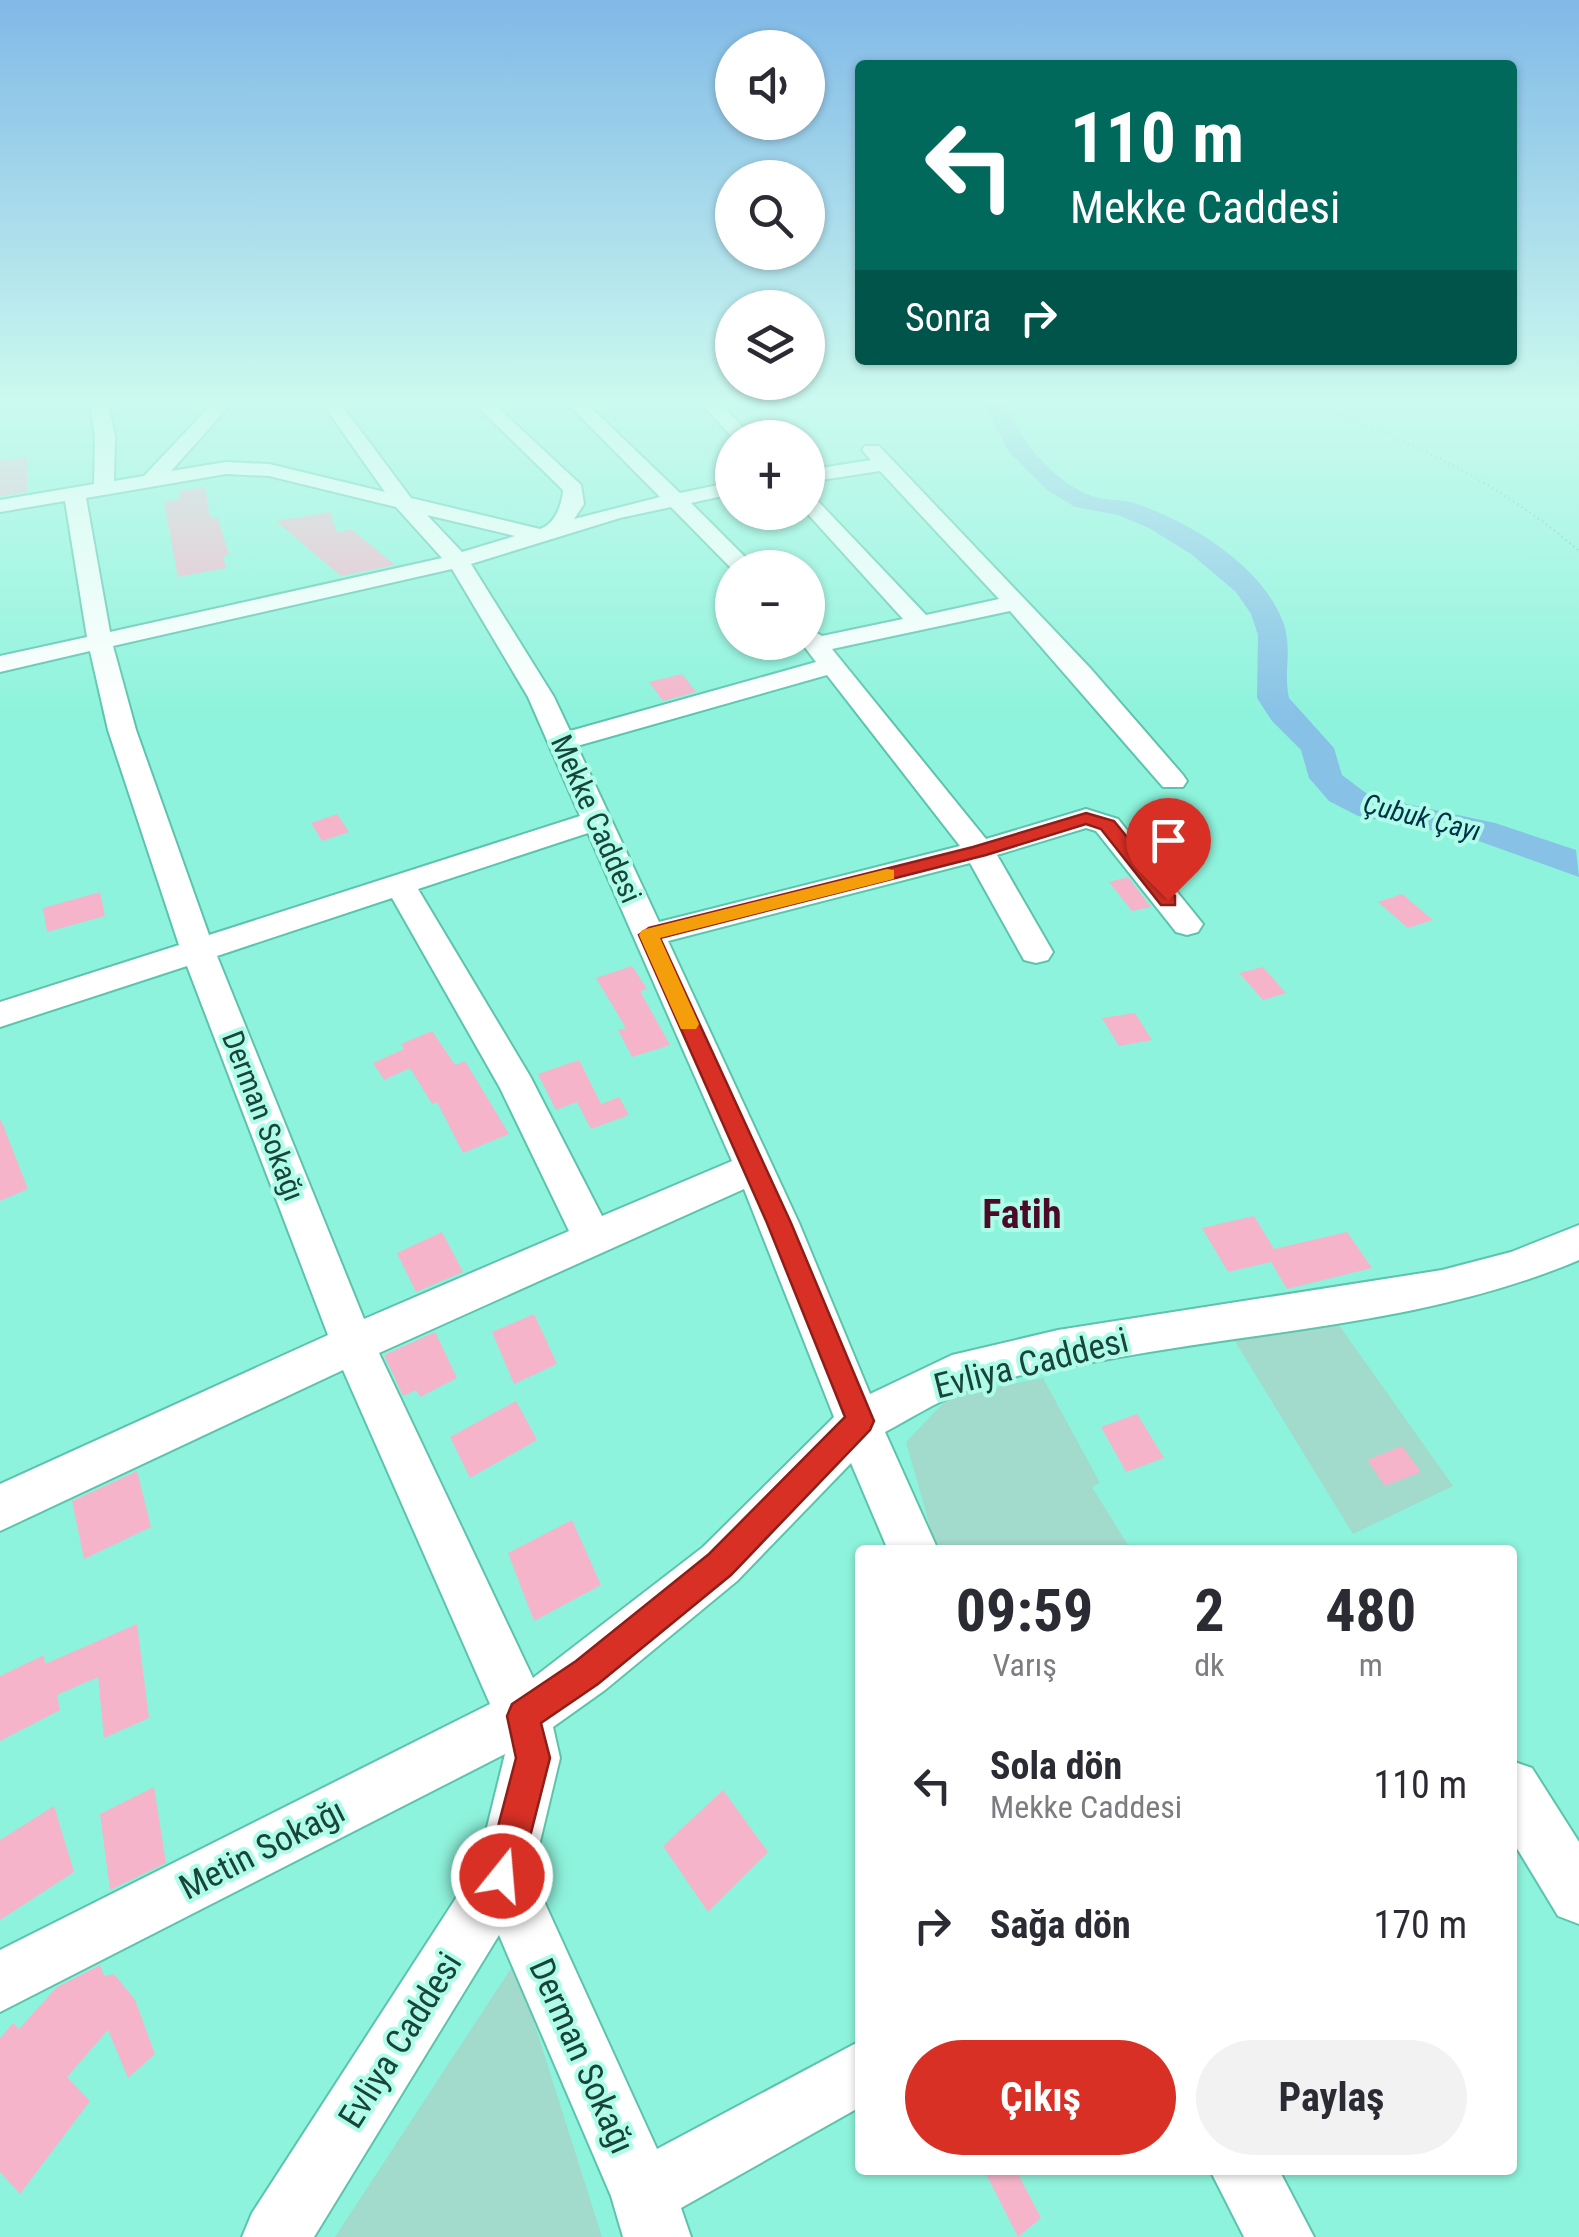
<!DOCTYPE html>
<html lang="tr">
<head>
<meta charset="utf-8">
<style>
  :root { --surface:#fff; --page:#f2f2f3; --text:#2b2b33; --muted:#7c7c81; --accent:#d93025 }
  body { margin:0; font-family:"Roboto Condensed",sans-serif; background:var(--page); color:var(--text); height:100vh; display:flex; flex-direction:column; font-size:38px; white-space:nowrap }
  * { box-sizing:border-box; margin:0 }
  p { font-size:32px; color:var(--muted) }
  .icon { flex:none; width:55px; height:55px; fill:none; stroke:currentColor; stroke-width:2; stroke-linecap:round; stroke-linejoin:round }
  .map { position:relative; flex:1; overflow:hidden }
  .side { position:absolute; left:855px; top:1545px; width:662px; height:630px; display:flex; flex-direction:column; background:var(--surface); border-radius:10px; box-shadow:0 2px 8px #0004 }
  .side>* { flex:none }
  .top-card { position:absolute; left:855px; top:60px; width:662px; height:305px; border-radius:10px; box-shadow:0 2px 8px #0004; background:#00695c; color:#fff; overflow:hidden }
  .controls { position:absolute; left:715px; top:30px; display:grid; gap:20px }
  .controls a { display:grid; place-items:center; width:110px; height:110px; border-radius:50%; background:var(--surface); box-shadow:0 2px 8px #0004; font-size:50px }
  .pin { position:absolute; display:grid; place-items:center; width:85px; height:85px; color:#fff; margin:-102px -42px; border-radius:50% 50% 50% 0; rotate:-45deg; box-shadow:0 0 10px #0007 }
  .pin .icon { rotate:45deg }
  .me { position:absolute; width:110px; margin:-55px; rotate:17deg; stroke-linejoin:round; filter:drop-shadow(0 0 8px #0008) }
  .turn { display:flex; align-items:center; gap:35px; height:210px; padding:0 50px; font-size:45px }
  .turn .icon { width:130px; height:130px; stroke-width:2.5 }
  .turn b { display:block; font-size:70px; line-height:85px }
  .then { display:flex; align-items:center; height:95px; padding:0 50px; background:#0003; gap:20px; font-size:38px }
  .eta { display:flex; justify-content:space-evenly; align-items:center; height:170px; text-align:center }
  .eta b { font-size:60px; font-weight:700; line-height:70px }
  .primary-button { display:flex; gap:20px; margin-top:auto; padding:20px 50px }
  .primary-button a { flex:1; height:115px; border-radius:60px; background:var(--accent); color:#fff; font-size:40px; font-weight:700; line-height:115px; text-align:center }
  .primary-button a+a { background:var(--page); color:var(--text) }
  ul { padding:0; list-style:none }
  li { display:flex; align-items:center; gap:30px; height:140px; padding:0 50px }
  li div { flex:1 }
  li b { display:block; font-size:38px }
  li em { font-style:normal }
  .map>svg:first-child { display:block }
  .green { fill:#a2dacc }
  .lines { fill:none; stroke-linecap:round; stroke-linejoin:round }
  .river { fill:#87c1e6; fill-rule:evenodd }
  .building { fill:#f6b4ca }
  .minor-casing { stroke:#5dc3ad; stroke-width:4 }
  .path { stroke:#69bba9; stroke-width:2.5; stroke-dasharray:1 4; stroke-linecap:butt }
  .minor { fill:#fff; fill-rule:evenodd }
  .route { fill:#d93025; stroke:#8d1f18; stroke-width:2.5 }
  .slow { fill:#f59e0b }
  .labels { text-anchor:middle; stroke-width:8; stroke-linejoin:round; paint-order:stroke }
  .far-water-label { font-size:28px; font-style:italic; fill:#003049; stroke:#affde9 }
  .street-label { font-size:30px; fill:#19443b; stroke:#affde9 }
  .near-street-label { font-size:35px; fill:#19443b; stroke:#affde9 }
  .district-label { font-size:40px; font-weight:bold; fill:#4c0a29; stroke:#affde9 }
</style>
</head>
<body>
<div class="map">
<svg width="1579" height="2237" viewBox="0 0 1579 2237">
  <rect width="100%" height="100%" fill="#8ef3dc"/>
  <g class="green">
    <path d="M1334,1318L1453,1486L1353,1534L1233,1338Z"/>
    <path d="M1043,1378L1100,1483L1092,1487L1131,1550H941L932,1534L906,1442L950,1396Z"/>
    <path d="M515,1962L602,2237H335Z"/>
  </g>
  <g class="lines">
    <path class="river" d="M983,403H1005C1021,441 1052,481 1092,496C1106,501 1122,499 1137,504C1192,523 1262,566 1283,622C1293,649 1283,672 1289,698L1334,748L1342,775L1370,796L1495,823L1576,850L1579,877L1470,838L1358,816L1329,801L1309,778L1301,750L1272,721L1257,698L1258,635L1251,614L1236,592L1191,554L1149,528L1118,515L1075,507L1047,490L1009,452Z"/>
  </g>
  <g class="building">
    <path d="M27,457V492L0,496V460Z"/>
    <path d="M205,487L210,518L217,517L229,555L223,556L226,568L178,577L164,502L180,499L179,491Z"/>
    <path d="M330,512L337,533L351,529L395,565L341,576L276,521Z"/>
    <path d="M682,674L696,692L663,701L649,682Z"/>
    <path d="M337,814L349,832L322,841L311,823Z"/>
    <path d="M1128,877L1151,907L1132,911L1109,882Z"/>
    <path d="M100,892L105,916L47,932L43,908Z"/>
    <path d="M1402,894L1433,920L1408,928L1378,902Z"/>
    <path d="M632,966L647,989L640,991L670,1045L632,1057L618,1030L626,1028L596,978Z"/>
    <path d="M1263,967L1286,993L1263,1000L1239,973Z"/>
    <path d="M1135,1013L1152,1040L1119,1046L1102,1018Z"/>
    <path d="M432,1031L455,1065L465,1061L509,1134L463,1153L437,1102L432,1104L410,1068L384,1080L373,1063L404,1049L401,1044Z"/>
    <path d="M579,1060L601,1104L619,1097L629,1115L591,1129L577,1102L556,1110L538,1074Z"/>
    <path d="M1,1120L28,1189L0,1201V1121Z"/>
    <path d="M1254,1216L1274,1249L1347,1232L1372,1268L1287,1289L1271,1262L1228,1272L1202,1228Z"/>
    <path d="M442,1232L463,1272L416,1292L397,1253Z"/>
    <path d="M534,1314L557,1364L514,1384L492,1332Z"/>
    <path d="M435,1332L457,1378L420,1397L416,1390L403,1396L384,1355Z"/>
    <path d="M516,1401L537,1440L470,1478L450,1437Z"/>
    <path d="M1137,1414L1164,1458L1126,1472L1101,1427Z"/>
    <path d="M1402,1446L1421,1472L1385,1486L1367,1460Z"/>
    <path d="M137,1471L151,1527L84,1559L72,1501Z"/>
    <path d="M572,1520L601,1585L534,1621L508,1553Z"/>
    <path d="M137,1624L149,1718L104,1738L98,1677L57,1695L60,1710L0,1741V1676L44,1655L45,1664Z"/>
    <path d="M154,1787L166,1863L110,1890L100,1814Z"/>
    <path d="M723,1790L768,1852L708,1912L663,1846Z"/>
    <path d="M54,1806L74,1872L0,1920V1840Z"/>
    <path d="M100,1965L104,1976L114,1974L135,2000L155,2054L128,2078L108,2030L67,2077L90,2101L20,2194L0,2172V2038L13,2023L19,2029L57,1987Z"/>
    <path d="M984,2170H1016L1041,2218L1018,2237Z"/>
  </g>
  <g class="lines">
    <g class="minor-casing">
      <g id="minor">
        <path d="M90,403H108L115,437L114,481L144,476L213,403H232L171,471L226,462L269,464L385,492L322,403H340L411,498L540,529C555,524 562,505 563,490L474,403H493L581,485L584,504L574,519L660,497L567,403H586L680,493L732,482V494L691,503L756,568L732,569L671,507L620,518L471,564L554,697L570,731L816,662L801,642H808V628L822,636L903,619L806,512L808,496L815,498L926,615L999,599L880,471L808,482V470L871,460L862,450L865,446H879L1091,669L1183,775L1187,781L1183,787H1163L1010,611L832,649L986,839L1086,809L1118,819L1203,924L1198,932L1187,935L1176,932L1096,831L1086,828L997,855L1053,952L1048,960L1036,963L1024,960L970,863L668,941L799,1223L870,1394L952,1355L1058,1330L1442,1270L1511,1252L1579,1225V1260C1431,1323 1266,1330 1109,1359C1060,1368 1006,1375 960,1393C934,1403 910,1419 885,1432L938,1550H888L851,1463L737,1581L605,1690L553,1727L560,1758L532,1875L657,2149L860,2041V2107L681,2208L691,2237H623L611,2196L499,1935L314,2237H242L252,2213L478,1864L505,1754L0,2012V1950L490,1704L343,1370L0,1531V1484L328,1335L187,966L0,1027V1002L179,945L108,730L90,651L0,672V656L87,637L65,501L0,512V500L94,484L95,437ZM226,474L269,476L396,507L442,558L110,632L86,498ZM427,515L515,536L462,552ZM452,569L528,697L580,816L209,935L136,730L113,646ZM827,675L960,846L659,922L577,746ZM588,833L732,1161L602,1216L530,1076L418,889ZM392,898L500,1088L569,1231L364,1319L217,956ZM744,1189L834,1417L703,1547L533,1678L379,1353Z"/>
        <path d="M701,403H720L753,438H733Z"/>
        <path d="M1512,1761L1532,1768L1579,1842V1924L1558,1916L1512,1840Z"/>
        <path d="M1210,2170H1279L1314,2237H1244Z"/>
      </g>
    </g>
    <path class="path" d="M1306,403C1404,437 1500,482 1579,551"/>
    <use href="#minor" class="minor"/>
  </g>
  <linearGradient id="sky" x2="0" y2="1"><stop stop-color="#81b9e7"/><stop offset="0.56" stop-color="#ccfaef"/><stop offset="1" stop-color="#ccfaef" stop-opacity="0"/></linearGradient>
  <rect width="1579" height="716" fill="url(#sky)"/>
  <path class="route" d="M1086,813L1114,821L1175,896V905H1161L1101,829L1086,824L986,855L660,938L791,1223L874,1421L870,1430L731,1575L598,1684L541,1723L550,1758L520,1876L515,1889L502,1894L490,1889L485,1876L516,1758L507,1716L512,1704L576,1661L709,1554L845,1417L767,1223L639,935L649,928L973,847Z"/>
  <path class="slow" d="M887,869L894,870V879L660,938L699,1024L696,1029H681L639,935L642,930Z"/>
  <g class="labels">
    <g class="far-water-label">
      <text transform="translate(1422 817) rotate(14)" y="10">Çubuk Çayı</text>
    </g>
    <g class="street-label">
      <text transform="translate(596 819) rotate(66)" y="10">Mekke Caddesi</text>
      <text transform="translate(263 1116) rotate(69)" y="10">Derman Sokağı</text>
    </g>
    <g class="near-street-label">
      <text transform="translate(1031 1363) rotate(-14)" y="12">Evliya Caddesi</text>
      <text transform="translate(262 1849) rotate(-27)" y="12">Metin Sokağı</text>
      <text transform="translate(400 2040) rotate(-58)" y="12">Evliya Caddesi</text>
      <text transform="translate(582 2056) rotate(66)" y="12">Derman Sokağı</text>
    </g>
    <g class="district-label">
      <text x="1022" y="1228">Fatih</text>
    </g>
  </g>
</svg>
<div class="controls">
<a><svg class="icon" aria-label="sound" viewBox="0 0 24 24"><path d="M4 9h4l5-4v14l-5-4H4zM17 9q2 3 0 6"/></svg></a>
<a><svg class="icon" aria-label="search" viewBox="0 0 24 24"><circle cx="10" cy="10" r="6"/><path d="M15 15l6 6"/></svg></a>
<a><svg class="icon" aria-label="layers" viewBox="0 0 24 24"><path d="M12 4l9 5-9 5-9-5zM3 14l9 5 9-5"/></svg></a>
<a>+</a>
<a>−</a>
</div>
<div class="pin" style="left:1168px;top:900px;background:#d93025"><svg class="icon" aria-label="arrive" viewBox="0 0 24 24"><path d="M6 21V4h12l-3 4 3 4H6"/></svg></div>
<svg class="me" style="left:502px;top:1876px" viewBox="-20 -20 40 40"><circle r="17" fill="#d93025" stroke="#fff" stroke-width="3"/><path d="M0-11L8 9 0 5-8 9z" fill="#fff"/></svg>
<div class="top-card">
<div class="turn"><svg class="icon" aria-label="left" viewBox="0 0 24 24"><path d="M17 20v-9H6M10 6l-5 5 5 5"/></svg><div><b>110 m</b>Mekke Caddesi</div></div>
<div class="then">Sonra<svg class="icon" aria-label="right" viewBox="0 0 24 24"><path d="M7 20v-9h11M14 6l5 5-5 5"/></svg></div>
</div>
<section class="side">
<div class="eta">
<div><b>09:59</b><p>Varış</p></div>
<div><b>2</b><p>dk</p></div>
<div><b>480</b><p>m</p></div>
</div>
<ul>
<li><svg class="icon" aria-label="left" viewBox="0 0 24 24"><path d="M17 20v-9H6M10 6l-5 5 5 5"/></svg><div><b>Sola dön</b><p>Mekke Caddesi</p></div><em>110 m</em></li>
<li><svg class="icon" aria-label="right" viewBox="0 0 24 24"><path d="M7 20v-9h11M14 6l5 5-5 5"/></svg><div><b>Sağa dön</b></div><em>170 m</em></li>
</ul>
<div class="primary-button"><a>Çıkış</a><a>Paylaş</a></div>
</section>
</div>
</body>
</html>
